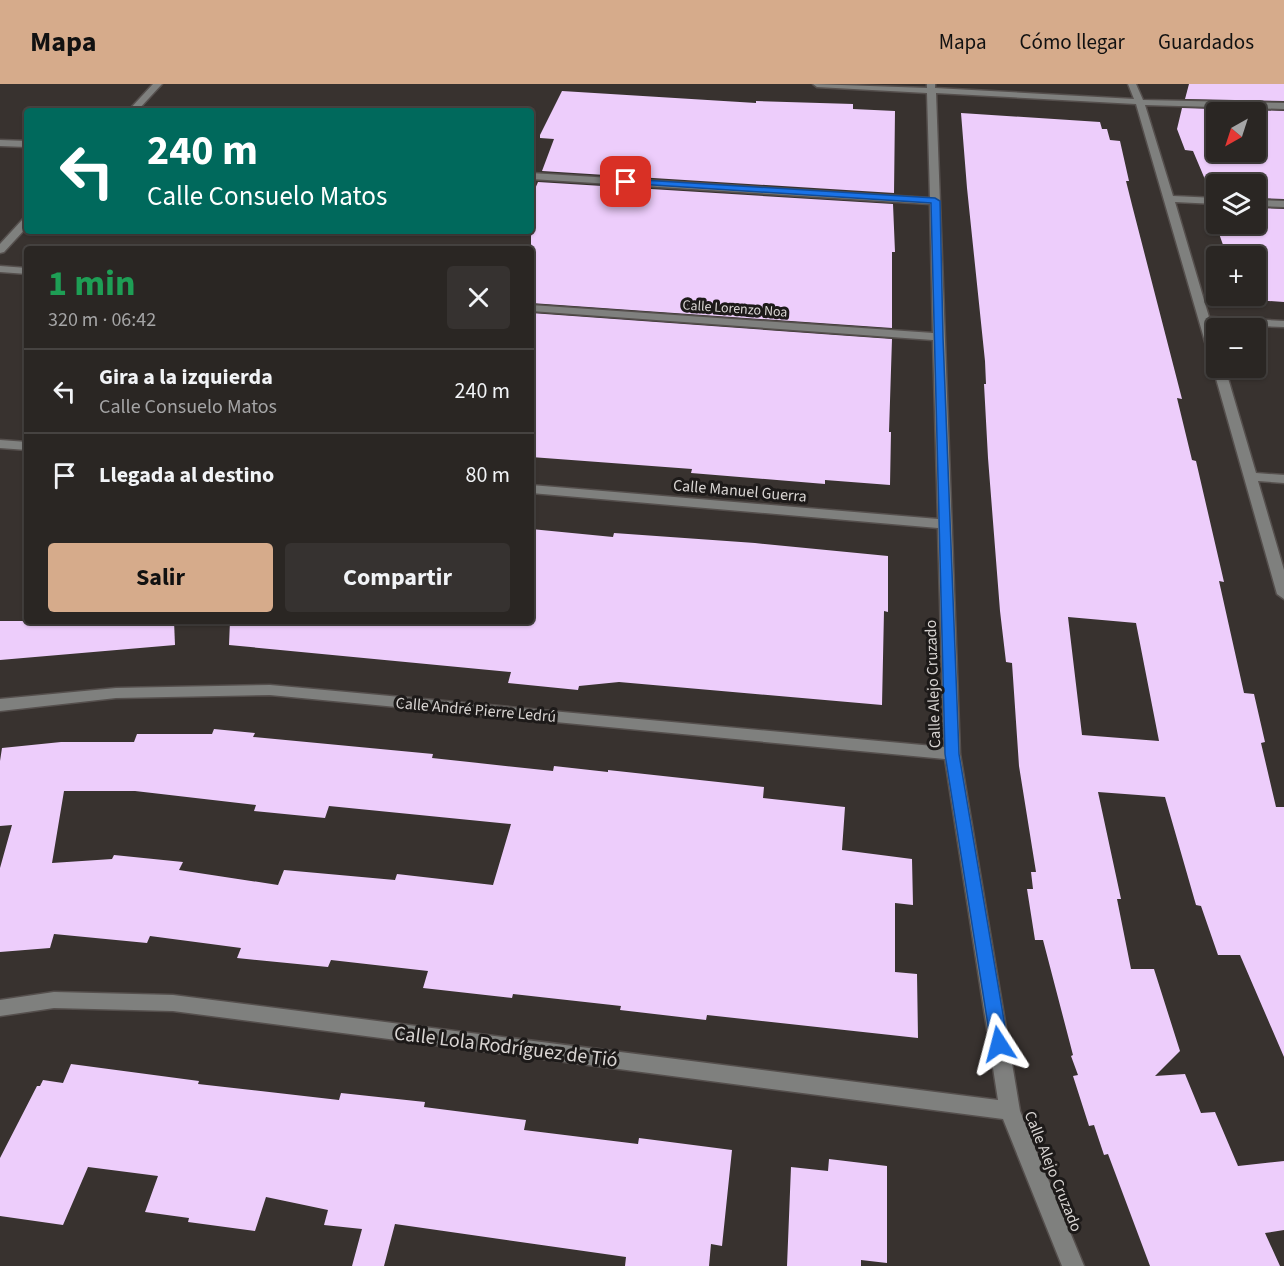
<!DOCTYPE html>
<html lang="es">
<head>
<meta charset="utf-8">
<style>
  :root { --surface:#2a2623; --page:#363230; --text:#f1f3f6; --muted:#a5a5a6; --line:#464341; --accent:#d6ab8b }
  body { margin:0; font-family:"Source Sans 3",sans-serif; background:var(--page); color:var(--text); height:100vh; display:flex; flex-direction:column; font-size:22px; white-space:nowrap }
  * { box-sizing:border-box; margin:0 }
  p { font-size:20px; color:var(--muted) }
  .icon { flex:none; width:33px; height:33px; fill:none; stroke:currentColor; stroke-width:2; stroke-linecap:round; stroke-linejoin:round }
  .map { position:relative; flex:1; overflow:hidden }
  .drawer { position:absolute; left:24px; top:162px; width:510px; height:378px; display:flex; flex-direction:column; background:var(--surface); border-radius:6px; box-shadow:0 2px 4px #0004,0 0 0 2px var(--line) }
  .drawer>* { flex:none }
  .banner { position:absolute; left:24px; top:24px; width:510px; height:126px; border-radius:6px; box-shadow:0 2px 4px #0004,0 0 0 2px var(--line); background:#00695c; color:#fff; overflow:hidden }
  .needle { width:39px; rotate:219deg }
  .buttons { position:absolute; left:1206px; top:18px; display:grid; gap:12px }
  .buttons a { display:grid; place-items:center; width:60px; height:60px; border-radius:6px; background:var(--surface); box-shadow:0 2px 4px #0004,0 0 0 2px var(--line); font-size:30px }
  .pin { position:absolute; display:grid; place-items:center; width:51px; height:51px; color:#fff; margin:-26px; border-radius:12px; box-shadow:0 3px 9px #0006 }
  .me { position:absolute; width:66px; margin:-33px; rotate:351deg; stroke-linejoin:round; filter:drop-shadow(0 0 4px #0008) }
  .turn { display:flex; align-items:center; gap:21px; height:126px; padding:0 24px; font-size:27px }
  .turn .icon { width:78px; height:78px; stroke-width:2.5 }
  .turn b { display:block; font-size:42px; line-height:51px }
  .round { display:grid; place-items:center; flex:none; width:63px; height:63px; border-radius:6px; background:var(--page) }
  .summary { display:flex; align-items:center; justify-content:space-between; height:102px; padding:0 24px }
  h1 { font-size:36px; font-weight:700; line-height:45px; color:#1e9e55 }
  .button { display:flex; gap:12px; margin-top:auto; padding:12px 24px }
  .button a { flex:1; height:69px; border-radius:6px; background:var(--accent); color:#111; font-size:24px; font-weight:700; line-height:69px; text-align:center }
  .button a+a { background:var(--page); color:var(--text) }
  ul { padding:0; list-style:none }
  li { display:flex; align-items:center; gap:18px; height:84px; padding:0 24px; border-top:2px solid var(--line) }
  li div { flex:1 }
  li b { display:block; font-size:22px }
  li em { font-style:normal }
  header { display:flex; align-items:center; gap:36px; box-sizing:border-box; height:84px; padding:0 30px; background:var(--accent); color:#111 }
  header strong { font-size:28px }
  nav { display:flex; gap:33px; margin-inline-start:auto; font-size:21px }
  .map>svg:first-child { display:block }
  .building { fill:#edcdfb; fill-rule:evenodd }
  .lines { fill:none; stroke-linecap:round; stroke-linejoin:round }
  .minor-casing { stroke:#554f4d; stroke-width:3 }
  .minor { fill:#7f807e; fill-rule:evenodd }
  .route { fill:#1a73e8; stroke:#114b97; stroke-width:1.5 }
  .labels { text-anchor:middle; stroke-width:6; stroke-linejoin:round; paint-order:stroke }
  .far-street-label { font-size:14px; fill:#d9d5d3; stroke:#1d1a19 }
  .street-label { font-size:16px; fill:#d9d5d3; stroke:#1d1a19 }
  .near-street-label { font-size:20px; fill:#d9d5d3; stroke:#1d1a19 }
</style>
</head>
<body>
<header>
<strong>Mapa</strong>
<nav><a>Mapa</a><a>Cómo llegar</a><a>Guardados</a></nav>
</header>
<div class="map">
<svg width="1284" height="1182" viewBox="0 0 1284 1182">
  <rect width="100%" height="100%" fill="#38322f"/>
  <g class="building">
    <path d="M1189,0H1284V17L1185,15Z"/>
    <path d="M562,7L756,19V17L853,20V25L895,27L894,109L542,87L554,55L540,54V51Z"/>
    <path d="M1182,24L1284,27V115L1256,114V100H1216V112H1212L1193,67L1185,66L1177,45ZM1216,28H1256V68H1216Z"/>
    <path d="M961,29L1100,38L1102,45H1107L1110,56L1120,57L1129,97H1126L1132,121L1182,315L1177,314L1192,376L1196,377L1224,498L1219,497L1244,609L1254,610L1265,658L1261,659L1276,723H1284V973L1240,871H1218L1201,822L1196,821L1165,713L1098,708L1121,815H1117L1131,885H1154L1180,967L1155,992L1185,990L1201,1029L1215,1028L1238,1082L1284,1077V1146L1265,1149L1280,1182H1150L1108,1070L1104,1071L1094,1041L1089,1042L1073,992L1078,991L1071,972L1073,971L1043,856H1035L1027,805H1033L1031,788H1036L1019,682L1012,579L1006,578L1000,527L988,374L984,300H986L985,277L967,104ZM1068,533L1136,539L1159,657L1082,651Z"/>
    <path d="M538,98L893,120L895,168H892V244L531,219V114Z"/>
    <path d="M1256,124L1284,125V218L1242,215L1241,212H1256V172H1227L1217,144H1226L1224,140H1256Z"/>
    <path d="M531,229L892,255L889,348H891L890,401L825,396V400L691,389L692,385L531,373Z"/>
    <path d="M531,445L613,453L614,449L755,459L888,472V528L884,527L882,621L619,598L579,602L578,606L508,599L511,588L229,561L230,537H531Z"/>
    <path d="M0,537H174L175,561L0,576Z"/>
    <path d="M214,645L255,649L253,653L433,670L432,674L553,687L554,682L608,688V686L764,703L763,714L845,723L842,766L912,775L913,821L895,819V888L917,890L918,954L707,931L706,936L620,926L621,922L513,910L512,914L423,904L428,887L331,876L328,883L237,874L241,864L150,852L147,859L54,850L50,864L0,868V784L12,741L0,742V677L2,664L61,658H134L137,650H212ZM64,707H135L256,721L254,727L325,734L329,722L511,740L493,801L397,790L395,796L284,786L278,801L179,786L183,778L114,771L112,775L52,779Z"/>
    <path d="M71,980L199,997L198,1000L339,1016L341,1009L425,1018L424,1023L526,1036L524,1046L638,1060L639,1054L732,1066L722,1162L711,1160L709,1182H625L626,1173L395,1140L384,1182H352L362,1145L324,1141L328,1126L266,1113L255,1147L188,1138L189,1134L145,1128L158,1092L88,1083L63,1141L0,1132V1074L37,1002H40L43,996L63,999Z"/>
    <path d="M829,1075L887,1082V1179L861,1176V1182H787L791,1083L828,1087Z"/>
  </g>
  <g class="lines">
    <g class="minor-casing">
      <g id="minor">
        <path d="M153,0H162L137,27H128Z"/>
        <path d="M813,0L927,4V0H935V4L1134,15L1128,0H1136L1143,16L1284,19V25L1145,21L1173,112L1216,114V120L1175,118L1209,233L1284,237V243L1211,240L1216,257V278L1210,275L1136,20L936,9L960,670L1020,1027L1084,1182H1062L1003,1035L173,927L54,924L0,932V916L54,908L173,911L998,1016L945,675L270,611L116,614L0,627V615L116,604L270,601L944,663L938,444L531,409V401L938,435L933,256L531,227V221L933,249L930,120L531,95V89L930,114L927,9L817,3Z"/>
        <path d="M0,56L27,57V63L0,62Z"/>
        <path d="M1256,116L1284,117V123L1256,122Z"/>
        <path d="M27,134V143L4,168L0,169V160L23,135Z"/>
        <path d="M0,182L27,184V190L0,188Z"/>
        <path d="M1216,281V284H1225L1256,389L1284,391V399L1258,397L1284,486V515L1277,510L1213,284Z"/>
        <path d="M0,356L27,358V366L0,364Z"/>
      </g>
    </g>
    <use href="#minor" class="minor"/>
  </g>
  <path class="route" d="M626,95L935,114L940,117L943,253L959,670L1008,960L1006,965L999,968L993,965L991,960L945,670L931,119L623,99L622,98Z"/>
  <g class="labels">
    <g class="far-street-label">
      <text transform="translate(735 224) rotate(4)" y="5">Calle Lorenzo Noa</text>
    </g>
    <g class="street-label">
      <text transform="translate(740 406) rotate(5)" y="6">Calle Manuel Guerra</text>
      <text transform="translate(932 600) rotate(-92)" y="6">Calle Alejo Cruzado</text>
      <text transform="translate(476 625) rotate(5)" y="6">Calle André Pierre Ledrú</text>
      <text transform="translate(1054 1087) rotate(68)" y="6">Calle Alejo Cruzado</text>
    </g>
    <g class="near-street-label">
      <text transform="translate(506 962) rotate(7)" y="7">Calle Lola Rodríguez de Tió</text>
    </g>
  </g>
</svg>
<div class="buttons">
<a><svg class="needle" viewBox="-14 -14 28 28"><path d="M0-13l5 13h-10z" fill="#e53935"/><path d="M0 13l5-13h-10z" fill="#a5a5a6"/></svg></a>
<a><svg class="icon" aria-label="layers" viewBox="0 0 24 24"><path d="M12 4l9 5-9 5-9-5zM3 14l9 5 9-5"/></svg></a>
<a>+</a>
<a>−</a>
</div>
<div class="pin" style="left:626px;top:98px;background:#d93025"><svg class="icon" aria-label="arrive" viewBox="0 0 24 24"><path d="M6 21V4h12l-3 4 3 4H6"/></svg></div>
<svg class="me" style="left:999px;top:960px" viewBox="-20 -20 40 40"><path d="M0-17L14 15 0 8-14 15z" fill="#1a73e8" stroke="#fff" stroke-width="4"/></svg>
<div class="banner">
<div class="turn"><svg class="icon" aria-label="left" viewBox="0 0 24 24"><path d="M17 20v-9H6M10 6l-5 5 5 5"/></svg><div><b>240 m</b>Calle Consuelo Matos</div></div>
</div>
<section class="drawer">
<div class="summary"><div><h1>1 min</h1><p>320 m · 06:42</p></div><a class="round"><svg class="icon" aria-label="close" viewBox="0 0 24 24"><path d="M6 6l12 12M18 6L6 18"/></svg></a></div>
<ul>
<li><svg class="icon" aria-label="left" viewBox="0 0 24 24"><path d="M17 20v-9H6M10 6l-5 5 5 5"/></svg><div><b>Gira a la izquierda</b><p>Calle Consuelo Matos</p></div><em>240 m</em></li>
<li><svg class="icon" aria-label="arrive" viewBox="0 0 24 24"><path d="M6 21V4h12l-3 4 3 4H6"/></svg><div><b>Llegada al destino</b></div><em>80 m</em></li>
</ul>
<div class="button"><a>Salir</a><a>Compartir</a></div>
</section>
</div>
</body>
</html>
